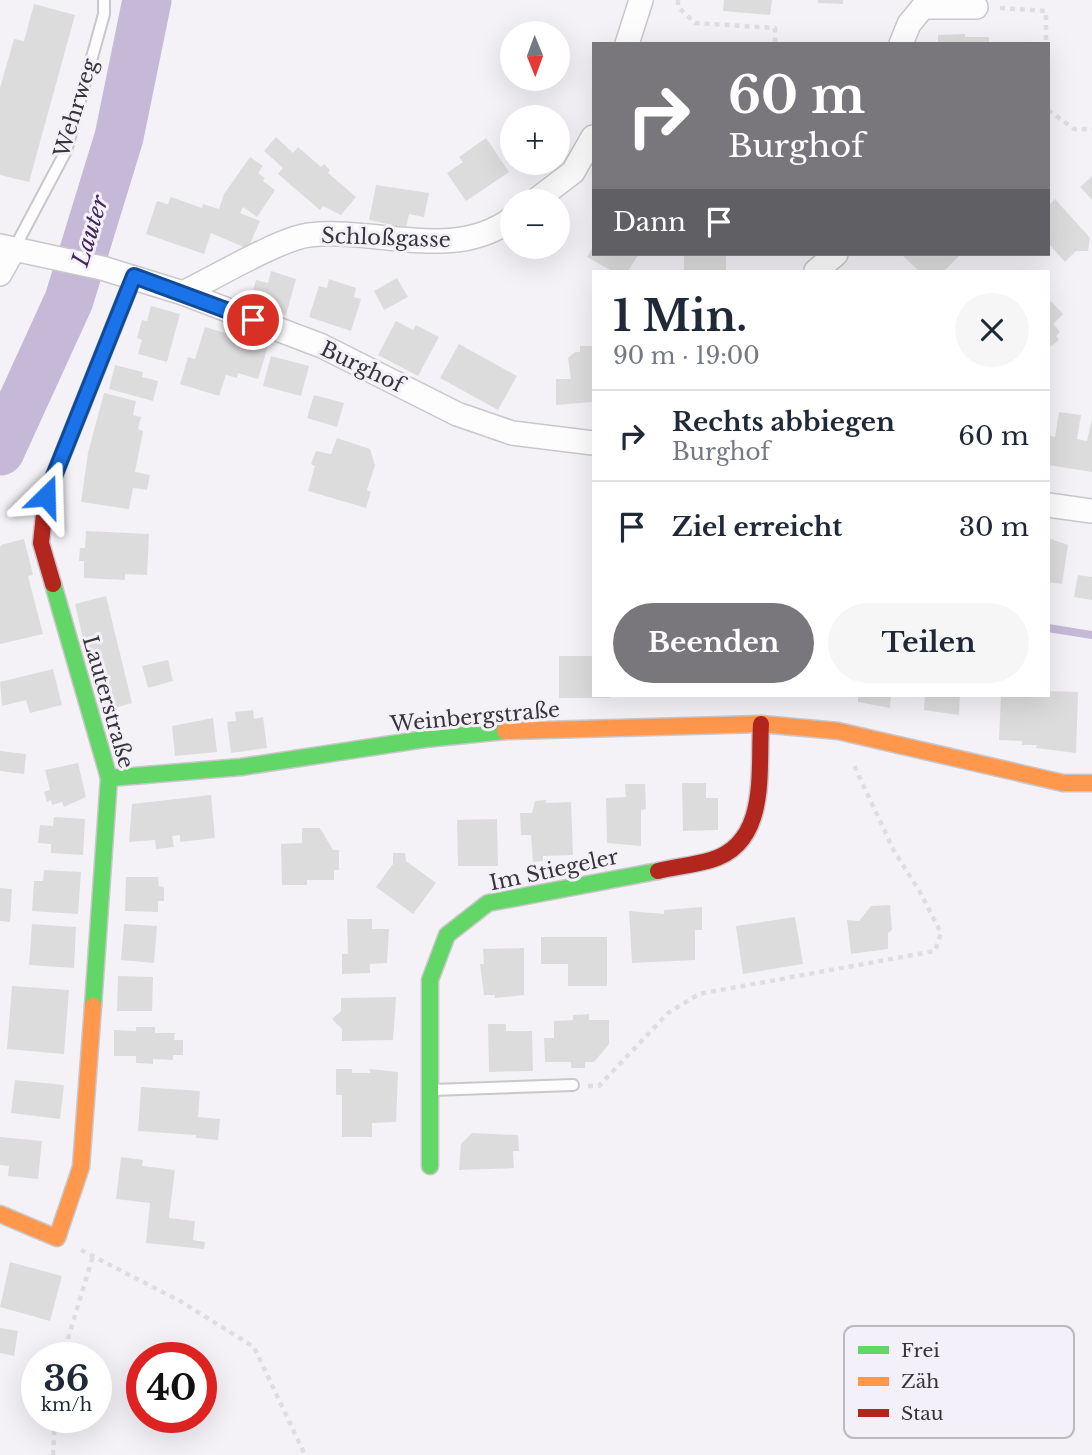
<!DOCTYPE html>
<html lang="de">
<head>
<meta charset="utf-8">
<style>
  :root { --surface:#fff; --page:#f6f6f7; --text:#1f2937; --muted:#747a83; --line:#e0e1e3; --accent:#79777c }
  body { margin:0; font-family:"Libre Baskerville",serif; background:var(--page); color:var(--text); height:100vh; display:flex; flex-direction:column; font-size:26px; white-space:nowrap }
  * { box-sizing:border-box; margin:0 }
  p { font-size:23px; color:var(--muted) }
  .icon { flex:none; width:38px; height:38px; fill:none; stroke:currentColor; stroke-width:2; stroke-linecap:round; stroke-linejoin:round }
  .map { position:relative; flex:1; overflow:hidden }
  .side { position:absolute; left:592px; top:270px; width:458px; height:427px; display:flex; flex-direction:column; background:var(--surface); border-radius:0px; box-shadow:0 7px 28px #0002 }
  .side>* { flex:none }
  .top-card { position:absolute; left:592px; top:42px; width:458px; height:214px; border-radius:0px; box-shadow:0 7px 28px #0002; background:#79777c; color:#fff; overflow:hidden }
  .needle { width:46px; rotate:179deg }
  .fabs { position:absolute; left:500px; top:21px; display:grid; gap:14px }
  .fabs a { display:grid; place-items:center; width:70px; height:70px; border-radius:50%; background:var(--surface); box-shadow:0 7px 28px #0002; font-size:35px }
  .speed { position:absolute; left:21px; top:1342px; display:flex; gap:14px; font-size:35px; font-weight:700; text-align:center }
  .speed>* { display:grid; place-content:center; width:91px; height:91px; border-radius:50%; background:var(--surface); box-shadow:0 7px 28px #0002; line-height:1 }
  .speed small { font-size:18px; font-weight:400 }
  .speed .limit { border:10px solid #d22; background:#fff; color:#111 }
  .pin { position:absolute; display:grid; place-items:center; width:60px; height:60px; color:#fff; margin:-30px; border:4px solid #fff; border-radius:50%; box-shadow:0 2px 7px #0007 }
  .me { position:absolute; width:77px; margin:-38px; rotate:22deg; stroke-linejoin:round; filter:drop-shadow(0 0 5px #0008) }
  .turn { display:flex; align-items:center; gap:24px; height:147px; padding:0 21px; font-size:32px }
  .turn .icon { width:91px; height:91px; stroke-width:2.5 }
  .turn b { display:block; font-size:49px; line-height:60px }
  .then { display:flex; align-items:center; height:66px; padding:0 21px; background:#0003; gap:14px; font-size:26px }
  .round { display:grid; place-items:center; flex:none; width:74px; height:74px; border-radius:37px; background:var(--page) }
  .overview { display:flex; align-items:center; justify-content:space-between; height:119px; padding:0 21px }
  h1 { font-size:42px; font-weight:800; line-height:52px }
  .primary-button { display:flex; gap:14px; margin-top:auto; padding:14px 21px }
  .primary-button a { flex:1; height:80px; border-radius:42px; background:var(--accent); color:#fff; font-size:28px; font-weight:800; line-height:80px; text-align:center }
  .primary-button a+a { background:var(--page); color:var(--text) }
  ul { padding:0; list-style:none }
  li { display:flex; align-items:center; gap:21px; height:91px; padding:0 21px; border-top:2px solid var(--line) }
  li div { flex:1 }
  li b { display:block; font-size:26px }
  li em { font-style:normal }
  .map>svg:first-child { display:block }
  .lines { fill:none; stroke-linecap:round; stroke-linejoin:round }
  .stream { stroke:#c6b9d8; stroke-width:8 }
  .river { stroke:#c6b9d8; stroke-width:49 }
  .building { fill:#dddcdc }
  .lane-casing { stroke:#c9c7ca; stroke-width:14 }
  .street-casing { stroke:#c9c7ca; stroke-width:26 }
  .fast-casing { stroke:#c9c7ca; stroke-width:19 }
  .slow-casing { stroke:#c9c7ca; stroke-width:19 }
  .jam-casing { stroke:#c9c7ca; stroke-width:19 }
  .path { stroke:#dededf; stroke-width:4.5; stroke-dasharray:5 5; stroke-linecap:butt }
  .lane { stroke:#fdfdfe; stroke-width:10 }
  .street { stroke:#fdfdfe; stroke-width:23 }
  .fast { stroke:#63d668; stroke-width:16 }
  .slow { stroke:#ff974d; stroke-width:16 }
  .jam { stroke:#b3261e; stroke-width:16 }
  .route-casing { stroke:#114b97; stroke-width:18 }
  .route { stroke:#1a73e8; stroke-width:12 }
  .labels { text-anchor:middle; stroke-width:6; stroke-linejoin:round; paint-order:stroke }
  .street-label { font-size:21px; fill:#373539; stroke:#f4f0f9 }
  .water-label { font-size:23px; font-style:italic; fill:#41265b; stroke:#f4f0f9 }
  .key { fill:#f4f0f9; stroke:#bbb8bf; stroke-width:2 }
  .key-label { font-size:19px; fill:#373539 }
</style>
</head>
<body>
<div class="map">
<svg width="1092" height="1455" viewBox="0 0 1092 1455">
  <rect width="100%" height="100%" fill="#f4f2f7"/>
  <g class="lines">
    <path class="stream" d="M1048,628L1092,635"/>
    <path class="river" d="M0,451L69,300L119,137L147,0"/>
  </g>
  <g class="building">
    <path d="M724,0H772L770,15L723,11Z"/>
    <path d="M818,0H843V4L818,3Z"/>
    <path d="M34,4L75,15L29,182L0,175V88L14,39L24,41Z"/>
    <path d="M965,34V37H989V44H938V35Z"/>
    <path d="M276,137L293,153L298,147L321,167L324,164L330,170L328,173L356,197L341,215L323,206L320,210L278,174L283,168L264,151Z"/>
    <path d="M486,138L509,172L466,201L447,173L463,162L459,157Z"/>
    <path d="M250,157L263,166L258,173L265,178L263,181L275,190L257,217L243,207L240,213L260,221L248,249L211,233L204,254L146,234L157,201L168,204L171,197L202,208L203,204L219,209L224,194Z"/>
    <path d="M1092,176V200L1080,187Z"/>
    <path d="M376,185L429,193L424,217L409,214L406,228L369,220Z"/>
    <path d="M1055,199L1090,238L1088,251H1076L1065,262L1048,243V206Z"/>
    <path d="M593,247V254H639L628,271H612L587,257Z"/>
    <path d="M684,254L726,255V271H684Z"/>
    <path d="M901,254H961L944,271H919Z"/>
    <path d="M271,271L296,279L286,315L249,304L256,280L268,283Z"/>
    <path d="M397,278L408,297L384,310L374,291Z"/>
    <path d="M329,279L356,288L354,297L361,299L351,331L309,317L319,286L327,288Z"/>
    <path d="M1048,298L1063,314L1053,324L1060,332L1056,336L1059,340L1048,349Z"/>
    <path d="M151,306L180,314L167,362L138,354L142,340L137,338L142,320L147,321Z"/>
    <path d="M396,321L413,330L416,325L439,337L418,376L378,355Z"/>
    <path d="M205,327L268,346L258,379L238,373L237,378L226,375L219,396L180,384L188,357L195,359Z"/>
    <path d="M459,344L517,376L498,410L440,378Z"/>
    <path d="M580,346H593V402L556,405V379H571L568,358L575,352H580Z"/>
    <path d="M271,356L309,366L301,396L263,386Z"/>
    <path d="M115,365L143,372L142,377L158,381L153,401L109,389Z"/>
    <path d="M104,393L136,401L133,415L141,417L138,429L143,431L135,472L150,475L147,490L133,488L129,509L81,502L88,453Z"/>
    <path d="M314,395L344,403L337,427L307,418Z"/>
    <path d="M1059,412L1081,415L1077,439L1087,441L1092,419V472L1048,465V435L1055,437Z"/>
    <path d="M337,438L370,449L375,465L367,490L371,492L366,508L308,491L315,466L311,464L316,451L331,454Z"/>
    <path d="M86,531L149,534L147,575L125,574V580L84,578V561H79L80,548H85Z"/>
    <path d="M1048,538L1068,545L1062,584L1048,582Z"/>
    <path d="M24,539L33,575L28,576L43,634L0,644V548L1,545Z"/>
    <path d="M1078,575L1092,577V600L1074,597Z"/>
    <path d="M106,596L132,703L100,712L75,604Z"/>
    <path d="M559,656H593V695H610V698H559Z"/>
    <path d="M168,660L173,681L148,688L142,666Z"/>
    <path d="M53,669L62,705L30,713L26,700L2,706L0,682Z"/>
    <path d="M1048,691L1078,692L1076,753L1036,748L1037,745H1022V741L999,740L1001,695H1048Z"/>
    <path d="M858,695H891L890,708L858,702Z"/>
    <path d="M925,695H960L959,715L924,710Z"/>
    <path d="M253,710L254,719L263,717L267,748L231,753L227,722L236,721L235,712Z"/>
    <path d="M213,718L217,752L175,756L172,726Z"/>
    <path d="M0,751L26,754L24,774L0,771Z"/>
    <path d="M78,763L86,797L64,807L62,802L52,805L51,800L47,802L44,792L50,790L45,770Z"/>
    <path d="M682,783H706V798H718V830L683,831Z"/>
    <path d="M625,784H645L646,809L641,810V846L607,843L606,798L626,797Z"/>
    <path d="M211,795L215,838L180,842V835L172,836L174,847L156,849L155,840L129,842L132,804Z"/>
    <path d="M546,800V803L571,802L573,855L543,856V861L533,862L531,835H521L520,813H532L535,801Z"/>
    <path d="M54,817L85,819L83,855L51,853V844L38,843L40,825L53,826Z"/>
    <path d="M497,819L498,866H458L457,820Z"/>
    <path d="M302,828H320L333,850H339V870H334V880H307V885H282L281,844L302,843Z"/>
    <path d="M393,853H405L406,861L436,883L413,914L376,887L393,864Z"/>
    <path d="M44,870L81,872L78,914L32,911L34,881H43Z"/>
    <path d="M126,877H158L159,886L164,887V901H158V912L125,911Z"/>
    <path d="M0,888L12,889L10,922L0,921Z"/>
    <path d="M890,905L892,930L888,933V949L851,954L847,920L859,921L871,906Z"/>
    <path d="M702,907V930H695V960L632,963L629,911L664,914V910Z"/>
    <path d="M795,917L803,964L743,974L736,926Z"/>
    <path d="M347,919H372V929H389L387,963L370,964V973L342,974V954H348Z"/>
    <path d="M32,924L76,927L74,968L29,965Z"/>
    <path d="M124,924L157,926L154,963L121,960Z"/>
    <path d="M541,937H607V986H568V964H541Z"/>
    <path d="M524,948V995L495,998V995H484L480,964H484L483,949Z"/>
    <path d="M118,976L153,977L152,1011H117Z"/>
    <path d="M12,986L69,990L64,1054L7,1049Z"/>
    <path d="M396,997L393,1040L342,1041V1029L332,1019L341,1011V998Z"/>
    <path d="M589,1014V1020H609V1044L594,1062H585V1068H571V1062H545L544,1038H554V1021L573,1020V1015Z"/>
    <path d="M488,1024H506V1031H532L533,1071L489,1072Z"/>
    <path d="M136,1027H155V1033H175L174,1040H183V1055H173V1060L153,1059V1064L136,1063V1056H114V1030L136,1031Z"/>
    <path d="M336,1069H352V1073H370V1069L398,1072L396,1122L372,1123V1137H342V1095H336Z"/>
    <path d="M15,1080L64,1085L60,1119L11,1113Z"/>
    <path d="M141,1087L200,1091L198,1117L220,1119L218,1140L196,1138V1135L138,1131Z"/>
    <path d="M472,1133L518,1135L519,1151H513L514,1168L459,1170L461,1144Z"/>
    <path d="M0,1137L42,1141L38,1179L8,1176L9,1166L0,1165Z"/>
    <path d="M121,1157L143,1160L142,1166L175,1170L169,1218L195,1221L193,1240L205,1242L204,1249L146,1243L150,1203L116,1199Z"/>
    <path d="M10,1262L62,1276L50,1321L0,1307Z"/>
    <path d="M0,1328L18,1331L14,1356L0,1353Z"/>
  </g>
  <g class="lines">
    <g class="lane-casing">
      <g id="lane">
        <path d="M14,249L66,151L104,14V0"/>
        <path d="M432,1090L573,1085"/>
      </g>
    </g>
    <g class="street-casing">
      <g id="street">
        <path d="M627,44L641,0"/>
        <path d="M901,44L909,24L923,7H976"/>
        <path d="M535,201L573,172L593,137"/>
        <path d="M0,246L102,268L183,293L322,346L457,414L512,433L593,443"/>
        <path d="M816,271L836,254"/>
        <path d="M0,274L14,249"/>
        <path d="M183,293C212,279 281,238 309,235C377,227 453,263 513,218"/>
        <path d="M1048,505L1092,511"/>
      </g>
    </g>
    <g class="fast-casing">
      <g id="fast">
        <path d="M53,584L109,778L93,1006"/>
        <path d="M109,778L241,767L425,739L505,731"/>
        <path d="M430,1166V980L447,935L488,903L658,871"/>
      </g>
    </g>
    <g class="slow-casing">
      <g id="slow">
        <path d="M505,731L761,724L838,731L1063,783H1092"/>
        <path d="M0,1214L57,1238L81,1167L93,1006"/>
      </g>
    </g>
    <g class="jam-casing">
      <g id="jam">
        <path d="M53,584L41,543L46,496L134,276"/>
        <path d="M658,871C675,867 694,865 711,860C769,843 758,772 761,724"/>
      </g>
    </g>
    <g class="path">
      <path d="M678,0V7L695,23L775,28V44"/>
      <path d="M1000,8L1046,11V44"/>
      <path d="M1048,110L1074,129H1092"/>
      <path d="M588,1086H599L668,1013L699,994L935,951L941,933L920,892L894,851L853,763"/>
      <path d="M81,1250L180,1301L254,1347L305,1455"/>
      <path d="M62,1358L93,1256"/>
      <path d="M53,1455L55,1418"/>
    </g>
    <use href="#lane" class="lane"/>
    <use href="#street" class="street"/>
    <use href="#fast" class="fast"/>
    <use href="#slow" class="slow"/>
    <use href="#jam" class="jam"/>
  </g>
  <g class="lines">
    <g class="route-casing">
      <path id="route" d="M46,496L134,276L253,320"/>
    </g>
    <use href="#route" class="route"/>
  </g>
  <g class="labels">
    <g class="street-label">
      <text transform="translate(76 108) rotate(-73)" y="7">Wehrweg</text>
      <text transform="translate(386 238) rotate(2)" y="7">Schloßgasse</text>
      <text transform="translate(362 367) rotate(26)" y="7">Burghof</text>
      <text transform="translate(108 702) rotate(74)" y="7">Lauterstraße</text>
      <text transform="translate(475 717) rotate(-5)" y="7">Weinbergstraße</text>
      <text transform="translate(554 870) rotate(-12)" y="7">Im Stiegeler</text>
    </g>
    <g class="water-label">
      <text transform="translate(90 231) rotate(-73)" y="8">Lauter</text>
    </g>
  </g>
  <rect x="844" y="1326" width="230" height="112" rx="10" class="key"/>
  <rect x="858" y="1346" width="31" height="8" fill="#63d668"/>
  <rect x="858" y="1377" width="31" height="9" fill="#ff974d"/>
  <rect x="858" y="1409" width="31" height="8" fill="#b3261e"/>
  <g class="key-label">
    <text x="901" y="1357">Frei</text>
    <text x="901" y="1388">Zäh</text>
    <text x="901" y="1420">Stau</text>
  </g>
</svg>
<div class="fabs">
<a><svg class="needle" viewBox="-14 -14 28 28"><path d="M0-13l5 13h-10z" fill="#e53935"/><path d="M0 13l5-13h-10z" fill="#747a83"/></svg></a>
<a>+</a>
<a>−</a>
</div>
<div class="speed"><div>36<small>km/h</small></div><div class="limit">40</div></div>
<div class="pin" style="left:253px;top:320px;background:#d93025"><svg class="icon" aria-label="arrive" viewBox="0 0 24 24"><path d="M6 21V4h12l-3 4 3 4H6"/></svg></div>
<svg class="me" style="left:46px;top:496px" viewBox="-20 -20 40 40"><path d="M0-17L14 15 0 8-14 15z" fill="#1a73e8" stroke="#fff" stroke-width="4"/></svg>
<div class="top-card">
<div class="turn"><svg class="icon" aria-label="right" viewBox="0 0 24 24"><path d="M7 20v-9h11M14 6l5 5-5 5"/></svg><div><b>60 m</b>Burghof</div></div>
<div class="then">Dann<svg class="icon" aria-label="arrive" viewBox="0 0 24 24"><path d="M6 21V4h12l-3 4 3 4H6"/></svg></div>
</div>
<section class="side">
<div class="overview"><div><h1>1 Min.</h1><p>90 m · 19:00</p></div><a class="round"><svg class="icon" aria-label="close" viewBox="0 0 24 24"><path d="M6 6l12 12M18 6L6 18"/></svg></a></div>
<ul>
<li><svg class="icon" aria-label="right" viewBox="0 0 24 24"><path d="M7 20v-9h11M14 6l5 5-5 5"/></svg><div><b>Rechts abbiegen</b><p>Burghof</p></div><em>60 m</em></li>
<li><svg class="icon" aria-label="arrive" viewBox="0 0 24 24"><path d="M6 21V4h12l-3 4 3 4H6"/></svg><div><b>Ziel erreicht</b></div><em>30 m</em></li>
</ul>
<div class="primary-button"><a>Beenden</a><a>Teilen</a></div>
</section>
</div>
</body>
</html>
